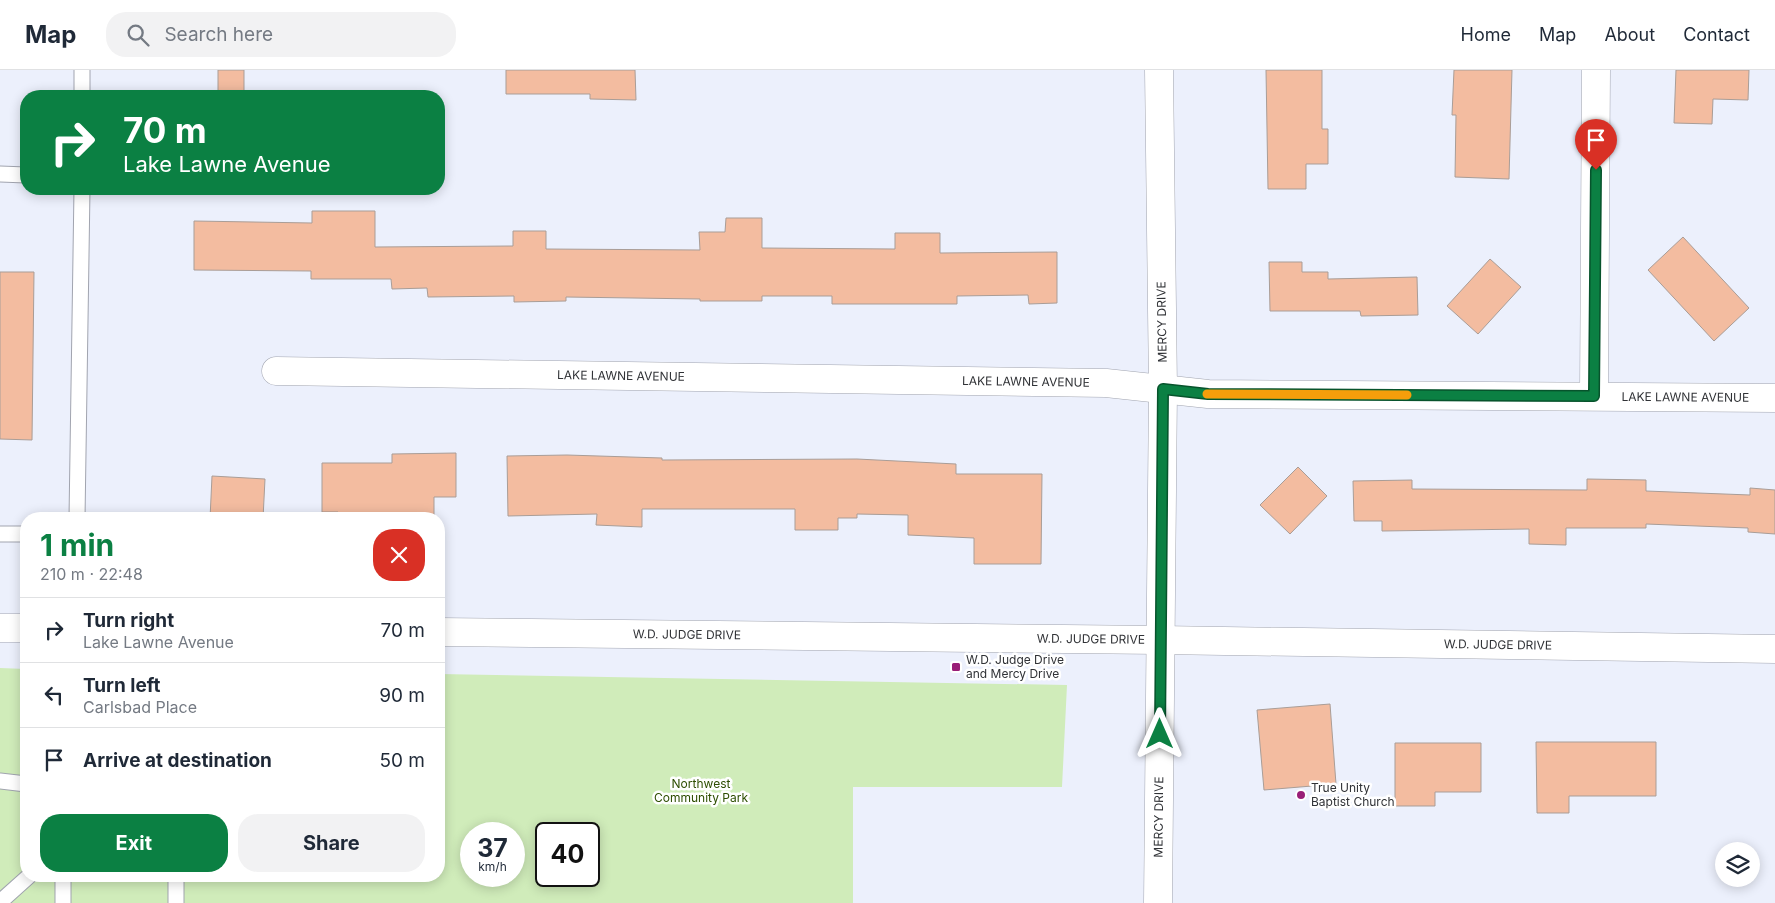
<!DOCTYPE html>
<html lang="en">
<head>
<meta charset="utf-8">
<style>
  :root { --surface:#fff; --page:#f2f2f3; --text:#1f2937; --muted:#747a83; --line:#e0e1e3; --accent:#0b8043 }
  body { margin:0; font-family:Inter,sans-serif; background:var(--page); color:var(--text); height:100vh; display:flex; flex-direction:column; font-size:19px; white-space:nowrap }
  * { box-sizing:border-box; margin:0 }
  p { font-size:16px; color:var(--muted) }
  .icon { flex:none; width:28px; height:28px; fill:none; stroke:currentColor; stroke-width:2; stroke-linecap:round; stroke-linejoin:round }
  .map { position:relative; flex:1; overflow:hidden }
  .panel { position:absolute; left:20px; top:442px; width:425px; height:370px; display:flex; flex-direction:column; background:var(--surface); border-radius:20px; box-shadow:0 2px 12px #0003 }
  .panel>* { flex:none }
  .top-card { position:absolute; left:20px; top:20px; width:425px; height:105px; border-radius:20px; box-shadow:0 2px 12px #0003; background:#0b8043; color:#fff; overflow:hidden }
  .fabs { position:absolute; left:1715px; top:772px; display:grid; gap:10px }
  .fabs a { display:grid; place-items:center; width:45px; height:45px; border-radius:50%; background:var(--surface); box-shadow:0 2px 12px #0003; font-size:25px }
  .speed { position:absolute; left:460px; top:752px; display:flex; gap:10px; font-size:25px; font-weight:700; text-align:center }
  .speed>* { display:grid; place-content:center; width:65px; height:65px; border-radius:50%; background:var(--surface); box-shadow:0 2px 12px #0003; line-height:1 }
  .speed small { font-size:12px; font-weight:400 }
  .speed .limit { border:2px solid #111; border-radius:8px; background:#fff; color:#111 }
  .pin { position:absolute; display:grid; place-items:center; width:42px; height:42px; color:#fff; margin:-51px -21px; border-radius:50% 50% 50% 0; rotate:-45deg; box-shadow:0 0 5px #0007 }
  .pin .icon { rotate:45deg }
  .me { position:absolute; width:55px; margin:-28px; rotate:0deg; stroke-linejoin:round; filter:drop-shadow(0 0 4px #0008) }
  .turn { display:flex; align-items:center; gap:18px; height:105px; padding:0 20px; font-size:22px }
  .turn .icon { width:65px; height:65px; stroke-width:2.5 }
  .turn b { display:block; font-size:35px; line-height:42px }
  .round { display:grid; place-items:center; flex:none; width:52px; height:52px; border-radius:20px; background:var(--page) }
  .headline { display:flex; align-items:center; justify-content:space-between; height:85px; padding:0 20px }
  h1 { font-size:30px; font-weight:700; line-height:38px; color:var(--accent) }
  .cta { display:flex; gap:10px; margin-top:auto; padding:10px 20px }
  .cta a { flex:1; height:58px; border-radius:20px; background:var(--accent); color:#fff; font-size:20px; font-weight:700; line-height:58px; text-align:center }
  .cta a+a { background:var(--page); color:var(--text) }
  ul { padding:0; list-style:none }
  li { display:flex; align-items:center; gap:15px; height:65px; padding:0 20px; border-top:1px solid var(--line) }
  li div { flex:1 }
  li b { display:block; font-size:19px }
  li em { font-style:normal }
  header { display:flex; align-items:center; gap:30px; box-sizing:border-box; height:70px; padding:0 25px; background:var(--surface); border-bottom:1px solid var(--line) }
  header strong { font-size:24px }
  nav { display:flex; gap:28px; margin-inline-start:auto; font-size:18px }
  .search { width:350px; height:45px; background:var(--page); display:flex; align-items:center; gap:12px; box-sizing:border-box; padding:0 18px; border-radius:20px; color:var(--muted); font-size:19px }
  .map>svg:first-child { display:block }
  .green { fill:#d0ecba; fill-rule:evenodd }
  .building { fill:#f3bca0; stroke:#a99d97 }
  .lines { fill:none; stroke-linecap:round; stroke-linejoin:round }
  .lane-casing { stroke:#a1a4af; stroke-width:17 }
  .street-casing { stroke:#a1a4af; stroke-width:29 }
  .secondary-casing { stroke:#a1a4af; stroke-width:29 }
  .lane { stroke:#fff; stroke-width:15 }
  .street { stroke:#fff; stroke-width:28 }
  .secondary { stroke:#fff; stroke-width:28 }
  .route-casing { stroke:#07532c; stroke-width:12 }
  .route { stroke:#0b8043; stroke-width:9 }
  .slow { stroke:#f59e0b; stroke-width:9 }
  .poi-dot { fill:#991e77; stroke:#fff; stroke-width:2 }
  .labels { text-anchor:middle; stroke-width:5; stroke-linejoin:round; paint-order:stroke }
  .street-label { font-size:12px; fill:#303236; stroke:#fff }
  .poi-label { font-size:12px; fill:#303236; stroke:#fff; text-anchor:start }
  .park-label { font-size:12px; fill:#2e4e02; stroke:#fff }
</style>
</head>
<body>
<header>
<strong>Map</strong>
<div class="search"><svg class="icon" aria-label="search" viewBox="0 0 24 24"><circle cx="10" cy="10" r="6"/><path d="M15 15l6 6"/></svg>Search here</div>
<nav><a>Home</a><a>Map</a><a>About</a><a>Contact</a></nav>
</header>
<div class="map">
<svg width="1775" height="833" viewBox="0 0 1775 833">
  <rect width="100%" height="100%" fill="#ecf0fc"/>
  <path class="green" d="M0,598L26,599V806H439V604L1067,615L1062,717H853V833H0ZM471,764H514V806H471ZM546,764H589V806H546Z"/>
  <g class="building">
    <rect x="218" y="0" width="26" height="26"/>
    <path d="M506,0H635L636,30L590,29V24H506Z"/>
    <path d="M1266,0H1322V59H1328V94H1306V119H1268Z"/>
    <path d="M1454,0H1512L1509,109L1455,107L1456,45H1452Z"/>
    <path d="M1676,0H1749L1748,30L1713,29L1712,54L1674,53Z"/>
    <path d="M312,141H375V177L513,176V161H546V179L700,180L699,162H725L726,148H762V178L895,179V163H940V183L1057,182V233L1029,234L1028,225L957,226V234H832V226H762V231H700V229L566,227V231L514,232V226L428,227L427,218L392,219L391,209H311V201L194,200V151L312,153Z"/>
    <path d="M1683,167L1749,238L1714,271L1648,200Z"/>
    <path d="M1490,189L1521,217L1478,264L1447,236Z"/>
    <path d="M1269,192H1302V202H1328V209L1417,207L1418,245L1361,246L1360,241H1270Z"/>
    <path d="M0,202H34L32,370L0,369Z"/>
    <path d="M456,383V427H434V449H338V442H322V393H392V384Z"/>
    <path d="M567,385L662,388V390L857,389L956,394V404H1042L1041,494H974V468L908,465V445L857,444V448H838V460H795V439H642V457L596,455L597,444L508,446L507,386Z"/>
    <path d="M1298,397L1327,426L1290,464L1260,435Z"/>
    <path d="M212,406L265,409L263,449H210Z"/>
    <path d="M1587,409L1646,410V421L1750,425V418L1775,420V464L1748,462V458L1646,454V458H1566V475L1529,474V459L1382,461V451H1354L1353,411L1412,410V419L1587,420Z"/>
    <path d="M1330,634L1336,714L1264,720L1257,640Z"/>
    <path d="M1536,672H1656V726H1569V743H1537Z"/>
    <path d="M1395,673H1481V722H1435V736H1395Z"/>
  </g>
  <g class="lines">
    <g class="lane-casing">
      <g id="lane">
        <path d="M82,0V26"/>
        <path d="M0,104L26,105"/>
        <path d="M77,449L82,119"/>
        <path d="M0,464H26"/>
        <path d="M0,711L26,714"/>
        <path d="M63,806V833"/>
        <path d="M0,832L29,806"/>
        <path d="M176,833V806"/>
      </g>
    </g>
    <g class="street-casing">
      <g id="street">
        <path id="s1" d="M276,301L1106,313L1208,324L1775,328"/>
        <path d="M1594,325L1596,0"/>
        <path id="s2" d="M1160,570L1775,579"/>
      </g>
    </g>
    <g class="secondary-casing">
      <g id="secondary">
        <path d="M0,558H26"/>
        <path id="s3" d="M439,562L1160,570"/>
        <path id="s4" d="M1158,833L1163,319L1159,0"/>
      </g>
    </g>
    <use href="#lane" class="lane"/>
    <use href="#street" class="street"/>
    <use href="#secondary" class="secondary"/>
  </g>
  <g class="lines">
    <g class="route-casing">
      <path id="route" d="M1160,664L1163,319L1208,324L1594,326L1596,100"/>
    </g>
    <use href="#route" class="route"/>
    <path class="slow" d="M1207,324L1407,325"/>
  </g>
  <g class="poi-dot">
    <rect x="951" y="592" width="10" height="10" rx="2.5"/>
    <circle cx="1301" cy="725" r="5"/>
  </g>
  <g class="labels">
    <g class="street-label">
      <text transform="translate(1162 252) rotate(-91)" y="4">MERCY DRIVE</text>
      <text dy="4" stroke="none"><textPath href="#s1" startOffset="345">LAKE LAWNE AVENUE</textPath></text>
      <text dy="4" stroke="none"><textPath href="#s1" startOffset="750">LAKE LAWNE AVENUE</textPath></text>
      <text dy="4" stroke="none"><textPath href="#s1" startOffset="1410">LAKE LAWNE AVENUE</textPath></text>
      <text dy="4" stroke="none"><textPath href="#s3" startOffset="248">W.D. JUDGE DRIVE</textPath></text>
      <text dy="4" stroke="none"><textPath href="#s3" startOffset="652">W.D. JUDGE DRIVE</textPath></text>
      <text dy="4" stroke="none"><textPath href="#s2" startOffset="338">W.D. JUDGE DRIVE</textPath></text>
      <text dy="4" stroke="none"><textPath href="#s4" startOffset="86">MERCY DRIVE</textPath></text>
    </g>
    <g class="poi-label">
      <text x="966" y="594">W.D. Judge Drive<tspan x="966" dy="14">and Mercy Drive</tspan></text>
      <text x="1311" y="722">True Unity<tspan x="1311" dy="14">Baptist Church</tspan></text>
    </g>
    <g class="park-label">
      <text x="701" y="718">Northwest<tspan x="701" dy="14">Community Park</tspan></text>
    </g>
  </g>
</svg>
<div class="fabs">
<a><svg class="icon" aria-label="layers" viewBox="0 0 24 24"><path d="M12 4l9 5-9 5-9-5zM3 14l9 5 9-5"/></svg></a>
</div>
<div class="speed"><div>37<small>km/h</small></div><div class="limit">40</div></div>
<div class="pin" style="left:1596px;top:100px;background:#d93025"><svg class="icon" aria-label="arrive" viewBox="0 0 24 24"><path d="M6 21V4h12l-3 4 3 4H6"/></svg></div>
<svg class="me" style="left:1160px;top:664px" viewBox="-20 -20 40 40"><path d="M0-17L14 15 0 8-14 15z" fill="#0b8043" stroke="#fff" stroke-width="4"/></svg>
<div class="top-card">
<div class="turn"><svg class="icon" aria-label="right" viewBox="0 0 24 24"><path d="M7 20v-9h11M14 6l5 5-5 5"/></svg><div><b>70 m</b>Lake Lawne Avenue</div></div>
</div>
<section class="panel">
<div class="headline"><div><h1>1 min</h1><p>210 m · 22:48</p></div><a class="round" style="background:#d93025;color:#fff"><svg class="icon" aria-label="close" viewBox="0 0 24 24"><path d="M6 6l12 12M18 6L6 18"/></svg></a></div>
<ul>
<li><svg class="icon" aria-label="right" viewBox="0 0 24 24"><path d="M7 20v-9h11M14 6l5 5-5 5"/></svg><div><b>Turn right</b><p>Lake Lawne Avenue</p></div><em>70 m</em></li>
<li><svg class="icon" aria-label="left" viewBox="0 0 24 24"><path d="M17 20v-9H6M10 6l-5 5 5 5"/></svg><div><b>Turn left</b><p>Carlsbad Place</p></div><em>90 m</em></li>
<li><svg class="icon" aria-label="arrive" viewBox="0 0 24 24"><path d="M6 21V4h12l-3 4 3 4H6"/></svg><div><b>Arrive at destination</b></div><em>50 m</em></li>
</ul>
<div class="cta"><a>Exit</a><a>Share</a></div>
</section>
</div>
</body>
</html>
